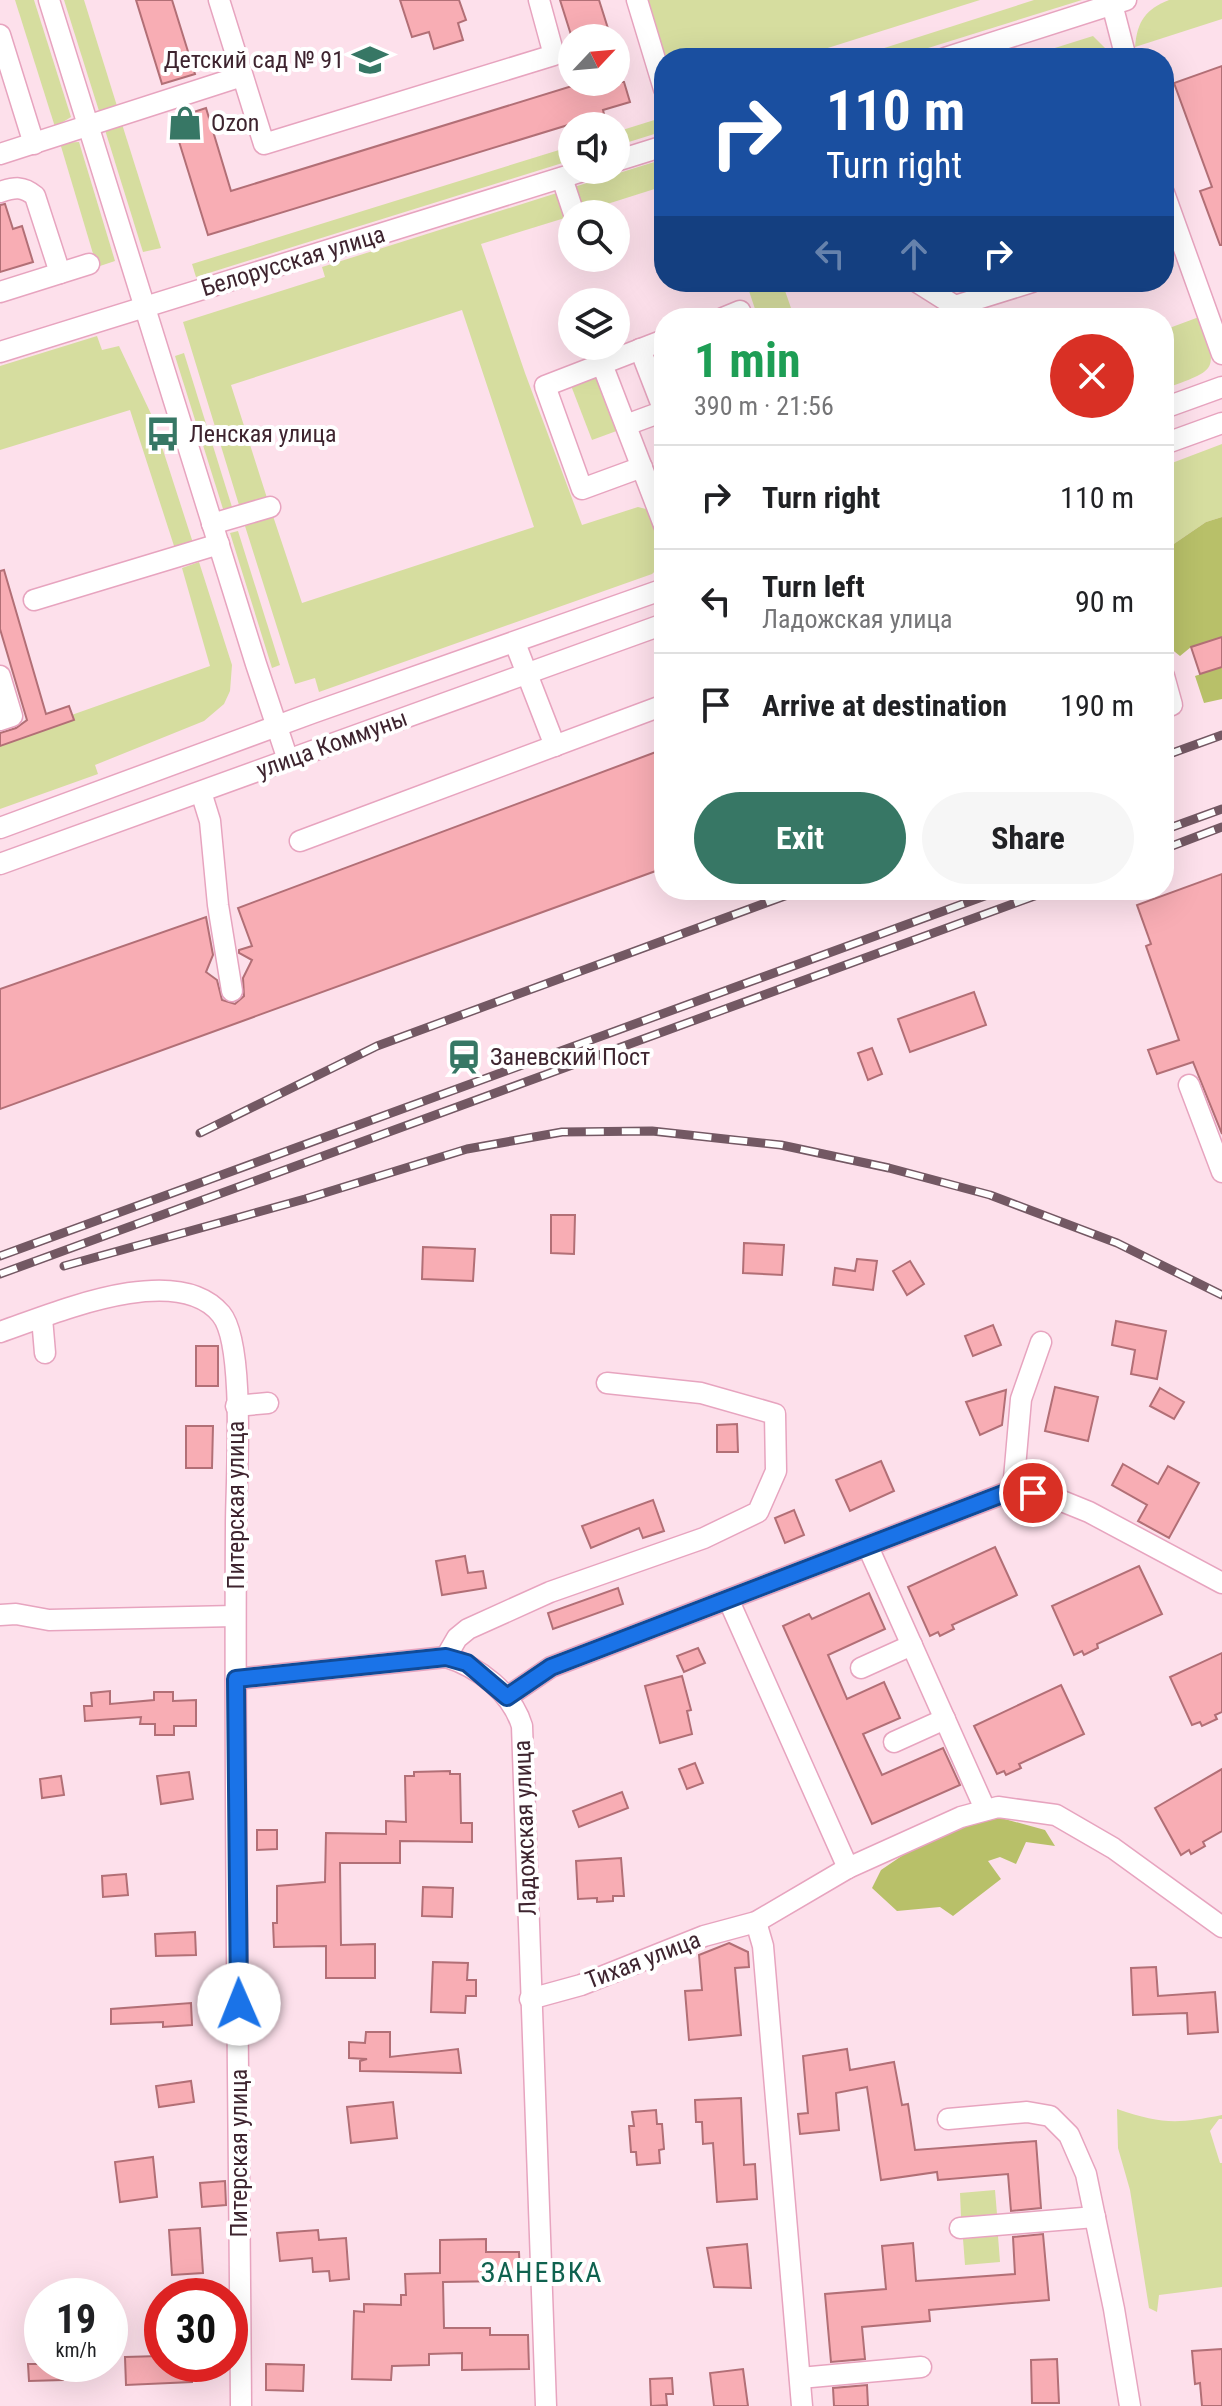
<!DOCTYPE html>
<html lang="en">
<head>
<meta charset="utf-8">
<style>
  :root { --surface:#fff; --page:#f6f6f6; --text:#202124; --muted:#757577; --line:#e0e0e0; --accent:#377765 }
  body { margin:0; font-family:"Roboto Condensed",sans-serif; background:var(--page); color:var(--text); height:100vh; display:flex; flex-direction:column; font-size:30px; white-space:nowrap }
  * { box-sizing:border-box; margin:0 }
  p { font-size:26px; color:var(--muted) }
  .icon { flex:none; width:44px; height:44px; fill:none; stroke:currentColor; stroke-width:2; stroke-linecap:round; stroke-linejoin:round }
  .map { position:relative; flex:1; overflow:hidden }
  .panel { position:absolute; left:654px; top:308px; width:520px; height:592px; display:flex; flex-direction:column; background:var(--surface); border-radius:32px; box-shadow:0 8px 32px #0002 }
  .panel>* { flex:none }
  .top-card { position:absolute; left:654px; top:48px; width:520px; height:244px; border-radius:32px; box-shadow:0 8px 32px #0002; background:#1a4fa0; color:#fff; overflow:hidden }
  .needle { width:52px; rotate:64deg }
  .controls { position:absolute; left:558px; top:24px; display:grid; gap:16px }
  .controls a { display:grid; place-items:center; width:72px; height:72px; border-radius:50%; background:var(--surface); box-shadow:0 8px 32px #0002; font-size:40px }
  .speed { position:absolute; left:24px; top:2278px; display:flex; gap:16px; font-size:40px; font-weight:700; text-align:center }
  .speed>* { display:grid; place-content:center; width:104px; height:104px; border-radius:50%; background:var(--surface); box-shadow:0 8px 32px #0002; line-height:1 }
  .speed small { font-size:20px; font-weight:400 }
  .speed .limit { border:12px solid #d22; background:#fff; color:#111 }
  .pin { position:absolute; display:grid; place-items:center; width:68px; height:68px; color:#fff; margin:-34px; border:4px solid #fff; border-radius:50%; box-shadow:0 2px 8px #0007 }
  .me { position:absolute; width:88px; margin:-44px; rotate:359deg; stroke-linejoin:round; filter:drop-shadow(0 0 6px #0008) }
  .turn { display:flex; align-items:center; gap:28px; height:168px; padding:0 40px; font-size:36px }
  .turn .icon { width:104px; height:104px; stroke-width:2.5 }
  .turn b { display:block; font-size:56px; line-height:68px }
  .lanes { display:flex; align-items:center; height:76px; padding:0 40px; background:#0003; justify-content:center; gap:40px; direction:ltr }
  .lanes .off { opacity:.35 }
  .round { display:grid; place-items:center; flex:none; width:84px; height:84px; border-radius:42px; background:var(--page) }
  .head { display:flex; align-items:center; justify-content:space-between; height:136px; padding:0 40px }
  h1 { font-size:48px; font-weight:700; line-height:60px; color:#1e9e55 }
  .primary-button { display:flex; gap:16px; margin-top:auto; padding:16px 40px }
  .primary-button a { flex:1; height:92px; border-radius:48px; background:var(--accent); color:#fff; font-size:32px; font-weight:700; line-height:92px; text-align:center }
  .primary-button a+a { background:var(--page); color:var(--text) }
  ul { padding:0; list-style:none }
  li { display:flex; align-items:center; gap:24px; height:104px; padding:0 40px; border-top:2px solid var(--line) }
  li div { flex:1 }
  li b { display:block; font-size:30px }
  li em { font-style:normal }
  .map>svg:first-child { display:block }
  .green { fill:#d6dd9f }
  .forest { fill:#b8c069 }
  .building { fill:#f8adb4; stroke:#b26f76; stroke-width:2 }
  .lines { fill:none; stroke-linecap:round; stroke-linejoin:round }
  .minor-casing { stroke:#e7a4bf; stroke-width:23 }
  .minor { stroke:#fff; stroke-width:20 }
  .rail-casing { stroke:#735863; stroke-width:9 }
  .rail { stroke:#fff; stroke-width:6; stroke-dasharray:18; stroke-linecap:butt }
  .route-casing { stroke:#114b97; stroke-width:20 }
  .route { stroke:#1a73e8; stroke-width:14 }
  .labels { text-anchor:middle; stroke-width:8; stroke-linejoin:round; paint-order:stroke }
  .poi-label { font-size:24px; fill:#3e242f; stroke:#fff; text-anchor:start }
  .street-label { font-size:24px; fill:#3e242f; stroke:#fff }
  .quarter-label { font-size:28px; letter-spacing:2px; fill:#0f624f; stroke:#fff }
</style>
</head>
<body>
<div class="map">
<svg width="1222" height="2406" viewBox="0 0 1222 2406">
  <rect width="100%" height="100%" fill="#fde0eb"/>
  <g class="green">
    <path d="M15,0H34L71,117L55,127Z"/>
    <path d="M64,0H84L117,106L99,111Z"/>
    <path d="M644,0H980L796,58H664Z"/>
    <path d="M1034,0H1082L896,58H853Z"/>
    <path d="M1169,0H1222V19L1135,47C1137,21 1146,9 1169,0Z"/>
    <path d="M1093,36L1111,54L1095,58H1023Z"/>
    <path d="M664,117V131L616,146V132Z"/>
    <path d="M122,124L161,248L143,252L105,130Z"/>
    <path d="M79,142L115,261L97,267L60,143Z"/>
    <path d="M572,146V160L196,277L192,264Z"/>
    <path d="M664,159V186L582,212L574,187Z"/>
    <path d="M560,192L568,217L481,244L525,373L582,525L638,507L654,511L664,541V563L652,574L319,692L315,678L295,684L245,526L273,516L302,603L534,527L462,310L231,385L267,498L239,505L183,322L325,277L322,267Z"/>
    <path d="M746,282H782L791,308L802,310L804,318H758Z"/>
    <path d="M1199,317C1219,372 1218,369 1164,389V330Z"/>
    <path d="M97,336L102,350L119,346L152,416L193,543L175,549L130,410L0,450V366Z"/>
    <path d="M184,353L232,507L223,509L175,356Z"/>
    <path d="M600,372L622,429L592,440L570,383Z"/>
    <path d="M1222,444V517L1206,522L1165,550L1164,555V466Z"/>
    <path d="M238,531L280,665L272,668L230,533Z"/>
    <path d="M199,562L232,665L230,691L224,704L204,721L95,765L98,774L0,809V746L50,728L49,723L210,666L182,568Z"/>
    <path d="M1117,2109C1161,2124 1177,2124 1222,2115V2119H1219L1210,2131L1220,2163H1222V2287L1159,2295L1157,2312L1149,2308L1130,2190L1118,2148Z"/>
    <path d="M995,2190L997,2214L961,2217L960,2193Z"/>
    <path d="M998,2236L1000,2262L965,2265L963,2239Z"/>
  </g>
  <g class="forest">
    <path d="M1222,517V637L1191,647L1180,656L1170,648L1164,634L1165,550L1206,522Z"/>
    <path d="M1222,667V699L1204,703L1195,676Z"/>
    <path d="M1001,1818L1045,1830L1055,1846L1026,1842L1016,1864L1000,1857L988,1861L1001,1879L953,1916L940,1907L897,1911L872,1888L881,1870L909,1851L964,1824Z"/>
  </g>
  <g class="building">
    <path d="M136,0H172L195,74L162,84Z"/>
    <path d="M400,0H459L466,20L458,23L463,40L434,49L429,32L412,37Z"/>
    <path d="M560,0H599L611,38H572Z"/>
    <path d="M1222,66V245H1220L1200,191L1212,187L1174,83Z"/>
    <path d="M585,82H624L630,102L603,110L604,114L208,235L172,119L206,108L231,191Z"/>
    <path d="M5,204L13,229L22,226L33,262L0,272V205Z"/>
    <path d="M4,570L46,714L69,706L74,720L0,746V733L16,728L27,720L0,629V571Z"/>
    <path d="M1222,637V667L1200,674L1191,647Z"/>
    <path d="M664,749V868L0,1109V989L206,917L213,955L206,972L217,980L222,1000L235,1004L244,996L243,978L252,960L239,953V950L252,946L238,908Z"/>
    <path d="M1222,874V1134L1193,1062L1157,1074L1148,1050L1179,1040L1146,946L1151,944L1137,905Z"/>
    <path d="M974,992L986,1025L910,1052L898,1019Z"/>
    <path d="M872,1048L882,1074L868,1080L858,1053Z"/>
    <path d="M551,1215H575L574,1254L551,1253Z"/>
    <path d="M744,1243L784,1245L782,1275L743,1273Z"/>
    <path d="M423,1247L475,1249L473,1281L422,1279Z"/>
    <path d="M857,1259L877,1261L873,1290L833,1285L835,1268L855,1271Z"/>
    <path d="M910,1261L924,1284L907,1295L893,1271Z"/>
    <path d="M1116,1321L1166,1331L1157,1379L1131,1374L1135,1350L1112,1345Z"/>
    <path d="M993,1325L1001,1345L973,1356L965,1336Z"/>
    <rect x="196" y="1346" width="22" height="40"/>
    <path d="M1055,1387L1098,1397L1088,1441L1045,1431Z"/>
    <path d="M1160,1388L1184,1402L1174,1419L1150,1406Z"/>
    <path d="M1006,1390L1002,1425L980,1435L966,1402Z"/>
    <path d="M737,1424L738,1452H717V1425Z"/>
    <path d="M186,1426H213L212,1468H186Z"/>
    <path d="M881,1461L894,1491L850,1511L836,1480Z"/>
    <path d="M1123,1464L1158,1484L1168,1466L1199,1483L1169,1538L1138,1521L1147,1505L1112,1485Z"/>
    <path d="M653,1500L664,1531L643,1538L639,1528L591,1548L582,1526Z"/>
    <path d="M794,1510L804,1535L785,1543L775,1518Z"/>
    <path d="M995,1547L1017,1595L952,1625L954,1629L940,1636L938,1632L930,1636L908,1587Z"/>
    <path d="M465,1556L468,1573L483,1571L486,1588L442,1595L436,1561Z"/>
    <path d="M1139,1566L1162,1614L1097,1644L1098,1648L1084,1655L1082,1651L1074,1655L1052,1606Z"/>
    <path d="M618,1588L623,1604L553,1629L548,1613Z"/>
    <path d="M869,1593L885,1629L828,1655L847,1699L884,1682L900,1718L863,1734L882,1775L943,1748L960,1785L872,1824L783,1626L809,1614L812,1619Z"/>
    <path d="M698,1648L705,1663L684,1672L677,1656Z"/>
    <path d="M1222,1653V1712L1215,1715L1217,1719L1202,1726L1200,1722L1192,1725L1170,1677Z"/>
    <path d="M682,1676L691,1710L687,1711L692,1734L660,1743L645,1686Z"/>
    <path d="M1061,1685L1084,1734L1019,1764L1021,1768L1006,1775L1004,1771L997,1774L974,1726Z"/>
    <path d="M110,1691V1704L154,1700V1692H173V1701L196,1700V1726H174V1735H155V1724H140L141,1717L85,1721L84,1706H92L91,1693Z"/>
    <path d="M695,1763L703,1783L687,1789L679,1769Z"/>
    <path d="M1222,1769V1831L1203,1842L1205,1846L1191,1854L1189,1850L1181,1855L1155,1808Z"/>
    <path d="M450,1771V1774H460L461,1823H472V1842L400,1841V1863H340L341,1945L375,1944V1978H326V1946L274,1947L273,1923H277V1886L325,1882L326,1833L386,1834V1821L406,1822L405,1776H414V1772Z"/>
    <path d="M189,1772L193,1799L161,1804L157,1776Z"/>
    <path d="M61,1776L64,1795L42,1798L40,1779Z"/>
    <path d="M622,1792L628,1808L579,1827L573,1811Z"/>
    <path d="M257,1830H277V1849L257,1850Z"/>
    <path d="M621,1858L624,1896H613V1901L597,1902V1898L578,1899L576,1861Z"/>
    <path d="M126,1874L128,1895L103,1897L102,1876Z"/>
    <path d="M423,1887L453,1888L452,1917L422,1916Z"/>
    <path d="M195,1932L196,1955L156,1956L155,1934Z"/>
    <path d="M729,1943L748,1952L749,1967L735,1968L741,2035L689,2040L685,1991L702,1990L699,1955Z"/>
    <path d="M433,1962L468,1963L467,1980H476V1996H466L465,2013L431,2012Z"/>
    <path d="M1156,1967L1158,1996L1215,1992L1218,2032L1188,2034L1187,2013L1133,2015L1131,1968Z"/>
    <path d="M191,2003L192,2025L163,2027V2022L111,2024V2009Z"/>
    <path d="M366,2032H390V2057L458,2049L461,2073L360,2071V2061L367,2059L349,2058V2042L365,2043Z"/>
    <path d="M847,2049L850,2070L894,2062L902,2105L908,2104L915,2150L1036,2141L1041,2208L1011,2211L1008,2174L938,2180L937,2172L881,2180L867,2087L836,2093L839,2130L800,2134L798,2114L808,2113L803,2056Z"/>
    <path d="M191,2081L194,2102L159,2107L156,2086Z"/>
    <path d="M741,2098L744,2165L755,2164L757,2199L717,2202L713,2143L703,2144L702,2122H696L695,2100Z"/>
    <path d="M393,2102L397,2138L351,2143L347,2107Z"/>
    <path d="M656,2110L657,2124H662L664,2149L659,2150L660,2163L637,2165L636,2152H631L629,2126H634L632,2112Z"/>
    <path d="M153,2157L157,2197L120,2202L115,2162Z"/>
    <path d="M225,2181L226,2205L202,2207L200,2183Z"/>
    <path d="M200,2228L203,2273L172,2275L169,2230Z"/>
    <path d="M318,2230L319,2240L346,2238L349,2279L330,2281L329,2271L313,2272L312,2258L280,2261L277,2233Z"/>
    <path d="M1043,2234L1049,2300L929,2310L930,2321L862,2327L865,2359L831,2362L825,2294L886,2289L882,2246L913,2243L916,2281L1015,2274L1013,2237Z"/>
    <path d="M486,2239V2252H519L520,2276H505V2281L443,2282L444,2328H490V2335H528L529,2369L462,2370V2353L429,2354V2365L392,2366L391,2380L352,2379L354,2311L364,2312V2304L401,2305V2295H406L405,2274L440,2273V2240Z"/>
    <path d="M747,2244L751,2288L714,2287L707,2248Z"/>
    <path d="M1222,2349V2406H1202L1200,2383L1195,2384L1192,2351Z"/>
    <path d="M159,2356V2364H192V2382L126,2385L125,2357Z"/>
    <path d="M1057,2359L1059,2403H1032L1031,2360Z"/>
    <path d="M28,2364H62L63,2380L29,2381Z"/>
    <path d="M266,2364L304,2365L303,2391L266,2390Z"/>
    <path d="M743,2369L748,2406H714L710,2373Z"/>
    <path d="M672,2378L673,2394H666L667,2405L651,2406L650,2379Z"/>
    <path d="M867,2385L868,2406H834L833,2388Z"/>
  </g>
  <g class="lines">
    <g class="minor-casing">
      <g id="minor">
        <path d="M49,0L256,664L288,760"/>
        <path d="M219,0L264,144L554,55L539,0"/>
        <path d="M637,0L664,89"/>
        <path d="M1112,4L1126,58"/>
        <path d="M0,35L34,144"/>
        <path d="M945,58L1126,0"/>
        <path d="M0,154L242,76"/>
        <path d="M616,161L664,146"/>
        <path d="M562,178L574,214"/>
        <path d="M0,192C15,187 23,186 35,196L60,273"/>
        <path d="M1164,193L1222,354"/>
        <path d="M917,282L955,306L1032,282"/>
        <path d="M0,292L89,264"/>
        <path d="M723,318L740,311L743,318"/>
        <path d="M0,352L586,170"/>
        <path d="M602,364L664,525"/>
        <path d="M1164,408L1222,387"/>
        <path d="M626,425L664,411L640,349"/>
        <path d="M1164,444L1222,423"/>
        <path d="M642,467L582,489L545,386L664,340"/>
        <path d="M212,524L270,507"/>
        <path d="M34,600L219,544"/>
        <path d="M515,643L555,746"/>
        <path d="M0,676L12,716L0,720"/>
        <path d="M1164,676L1172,705L1164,708"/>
        <path d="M201,792L210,821L218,905L232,991"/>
        <path d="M0,828L312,713L664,589"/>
        <path d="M300,841L664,705"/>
        <path d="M0,864L664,624"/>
        <path d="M1189,1085L1222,1172"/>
        <path d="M42,1318L45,1353"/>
        <path d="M0,1332C53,1314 176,1260 221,1314C246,1344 236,1481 236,1525C234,1818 239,2112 241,2406"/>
        <path d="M236,1406L268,1403"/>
        <path d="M1013,1490L1021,1399L1041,1342"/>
        <path d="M868,1547L985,1809"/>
        <path d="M729,1601L848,1868"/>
        <path d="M0,1615L16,1614L49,1620L235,1616"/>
        <path d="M446,1657L457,1638L468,1629L550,1592L704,1538L758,1512L776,1471L775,1414L701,1393L607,1383"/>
        <path d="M861,1668L912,1645"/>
        <path d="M236,1679L446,1657C479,1667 512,1693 522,1726L546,2406"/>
        <path d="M507,1697L551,1667L1013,1490L1052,1497L1089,1512L1222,1583"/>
        <path d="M894,1742L945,1719"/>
        <path d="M756,1922L763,1946L802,2406"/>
        <path d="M530,1999L581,1985L704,1936L756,1922L848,1868L961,1817L998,1807L1056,1815L1113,1848L1222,1927"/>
        <path d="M948,2119L1027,2112L1050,2116L1069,2135L1086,2174L1114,2309L1130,2406"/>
        <path d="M960,2228L1095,2217"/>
        <path d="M800,2378L921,2367"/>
      </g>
    </g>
    <use href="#minor" class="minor"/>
    <g class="rail-casing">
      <g id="rail">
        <path d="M1164,756L1222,735"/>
        <path d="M1164,830L1222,809"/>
        <path d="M1164,849L1222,827"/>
        <path d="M200,1133L377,1046L801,890"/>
        <path d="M0,1256L1001,890"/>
        <path d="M64,1266L305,1199L467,1149L562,1132L652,1131L781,1145L889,1168L990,1195L1117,1243L1222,1295"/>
        <path d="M0,1274L1051,890"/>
      </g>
    </g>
    <use href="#rail" class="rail"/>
  </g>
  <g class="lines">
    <g class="route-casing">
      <path id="route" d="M239,2004L236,1679L446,1657L467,1663L507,1697L551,1667L1013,1490L1033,1493"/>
    </g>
    <use href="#route" class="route"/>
  </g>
  <defs>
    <g id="school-bare" transform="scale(2.76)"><path d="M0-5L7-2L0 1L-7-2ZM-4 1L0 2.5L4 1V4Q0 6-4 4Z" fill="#377765" stroke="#fff" stroke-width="2.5" paint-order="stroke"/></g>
    <g id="shop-bare" transform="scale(2.76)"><path d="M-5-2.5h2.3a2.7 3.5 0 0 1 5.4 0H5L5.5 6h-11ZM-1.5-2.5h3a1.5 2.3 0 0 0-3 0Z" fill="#377765" stroke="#fff" stroke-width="2.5" paint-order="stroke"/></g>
    <g id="bus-bare" transform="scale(2.76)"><path d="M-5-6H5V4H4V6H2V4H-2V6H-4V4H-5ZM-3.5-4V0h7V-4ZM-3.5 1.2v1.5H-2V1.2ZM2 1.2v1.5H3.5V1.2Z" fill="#377765" stroke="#fff" stroke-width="2.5" paint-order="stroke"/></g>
    <g id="station-bare" transform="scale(2.76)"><path d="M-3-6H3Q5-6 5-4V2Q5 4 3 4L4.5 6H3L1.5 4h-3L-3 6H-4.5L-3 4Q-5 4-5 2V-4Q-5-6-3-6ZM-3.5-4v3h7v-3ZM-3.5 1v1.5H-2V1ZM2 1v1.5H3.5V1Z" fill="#377765" stroke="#fff" stroke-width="2.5" paint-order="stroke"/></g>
  </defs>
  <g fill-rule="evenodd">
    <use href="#school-bare" x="370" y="60"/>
    <use href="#shop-bare" x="185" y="123"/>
    <use href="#bus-bare" x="163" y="434"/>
    <use href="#station-bare" x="464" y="1057"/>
  </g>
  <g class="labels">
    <g class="poi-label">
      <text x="344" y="68" text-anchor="end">Детский сад № 91</text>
      <text x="211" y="131">Ozon</text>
      <text x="189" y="442">Ленская улица</text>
      <text x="490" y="1065">Заневский Пост</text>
    </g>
    <g class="street-label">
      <text transform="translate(293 261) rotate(-17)" y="8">Белорусская улица</text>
      <text transform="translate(332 744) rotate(-20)" y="8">улица Коммуны</text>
      <text transform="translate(236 1505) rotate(-90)" y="8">Питерская улица</text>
      <text transform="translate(525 1828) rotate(-92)" y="8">Ладожская улица</text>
      <text transform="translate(643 1960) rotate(-21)" y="8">Тихая улица</text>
      <text transform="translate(239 2153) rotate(-90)" y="8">Питерская улица</text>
    </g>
    <g class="quarter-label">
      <text x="542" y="2282">ЗАНЕВКА</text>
    </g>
  </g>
</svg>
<div class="controls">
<a><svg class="needle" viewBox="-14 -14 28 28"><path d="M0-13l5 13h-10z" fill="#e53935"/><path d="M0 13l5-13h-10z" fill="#757577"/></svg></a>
<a><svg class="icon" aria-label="sound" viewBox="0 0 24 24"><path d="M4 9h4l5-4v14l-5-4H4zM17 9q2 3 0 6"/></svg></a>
<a><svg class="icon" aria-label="search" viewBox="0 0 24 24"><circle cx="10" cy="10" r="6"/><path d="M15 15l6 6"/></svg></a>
<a><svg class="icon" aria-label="layers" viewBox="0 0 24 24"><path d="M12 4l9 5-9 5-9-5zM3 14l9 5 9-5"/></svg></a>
</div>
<div class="speed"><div>19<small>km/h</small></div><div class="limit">30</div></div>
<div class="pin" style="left:1033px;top:1493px;background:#d93025"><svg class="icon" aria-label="arrive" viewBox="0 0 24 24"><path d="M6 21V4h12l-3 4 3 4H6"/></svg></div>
<svg class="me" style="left:239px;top:2004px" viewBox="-20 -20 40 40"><circle r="19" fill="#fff"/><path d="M0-13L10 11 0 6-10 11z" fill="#1a73e8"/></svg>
<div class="top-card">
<div class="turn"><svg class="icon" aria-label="right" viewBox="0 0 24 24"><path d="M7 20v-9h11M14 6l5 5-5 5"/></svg><div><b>110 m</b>Turn right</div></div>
<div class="lanes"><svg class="icon off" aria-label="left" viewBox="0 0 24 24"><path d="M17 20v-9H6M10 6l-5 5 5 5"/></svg><svg class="icon off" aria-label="ahead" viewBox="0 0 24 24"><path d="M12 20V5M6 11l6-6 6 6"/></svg><svg class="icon" aria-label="right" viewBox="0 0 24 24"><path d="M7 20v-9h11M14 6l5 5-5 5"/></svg></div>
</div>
<section class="panel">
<div class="head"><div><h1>1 min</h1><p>390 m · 21:56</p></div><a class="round" style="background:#d93025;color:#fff"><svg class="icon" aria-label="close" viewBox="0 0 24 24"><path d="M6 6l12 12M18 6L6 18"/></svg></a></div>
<ul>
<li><svg class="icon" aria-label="right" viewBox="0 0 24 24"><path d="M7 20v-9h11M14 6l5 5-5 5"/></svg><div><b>Turn right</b></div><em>110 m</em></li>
<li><svg class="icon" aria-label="left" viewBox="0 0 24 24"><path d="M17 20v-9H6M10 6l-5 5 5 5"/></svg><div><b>Turn left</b><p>Ладожская улица</p></div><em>90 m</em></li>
<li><svg class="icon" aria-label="arrive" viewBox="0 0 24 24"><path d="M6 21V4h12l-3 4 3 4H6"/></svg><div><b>Arrive at destination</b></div><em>190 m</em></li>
</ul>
<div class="primary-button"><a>Exit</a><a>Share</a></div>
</section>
</div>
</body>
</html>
